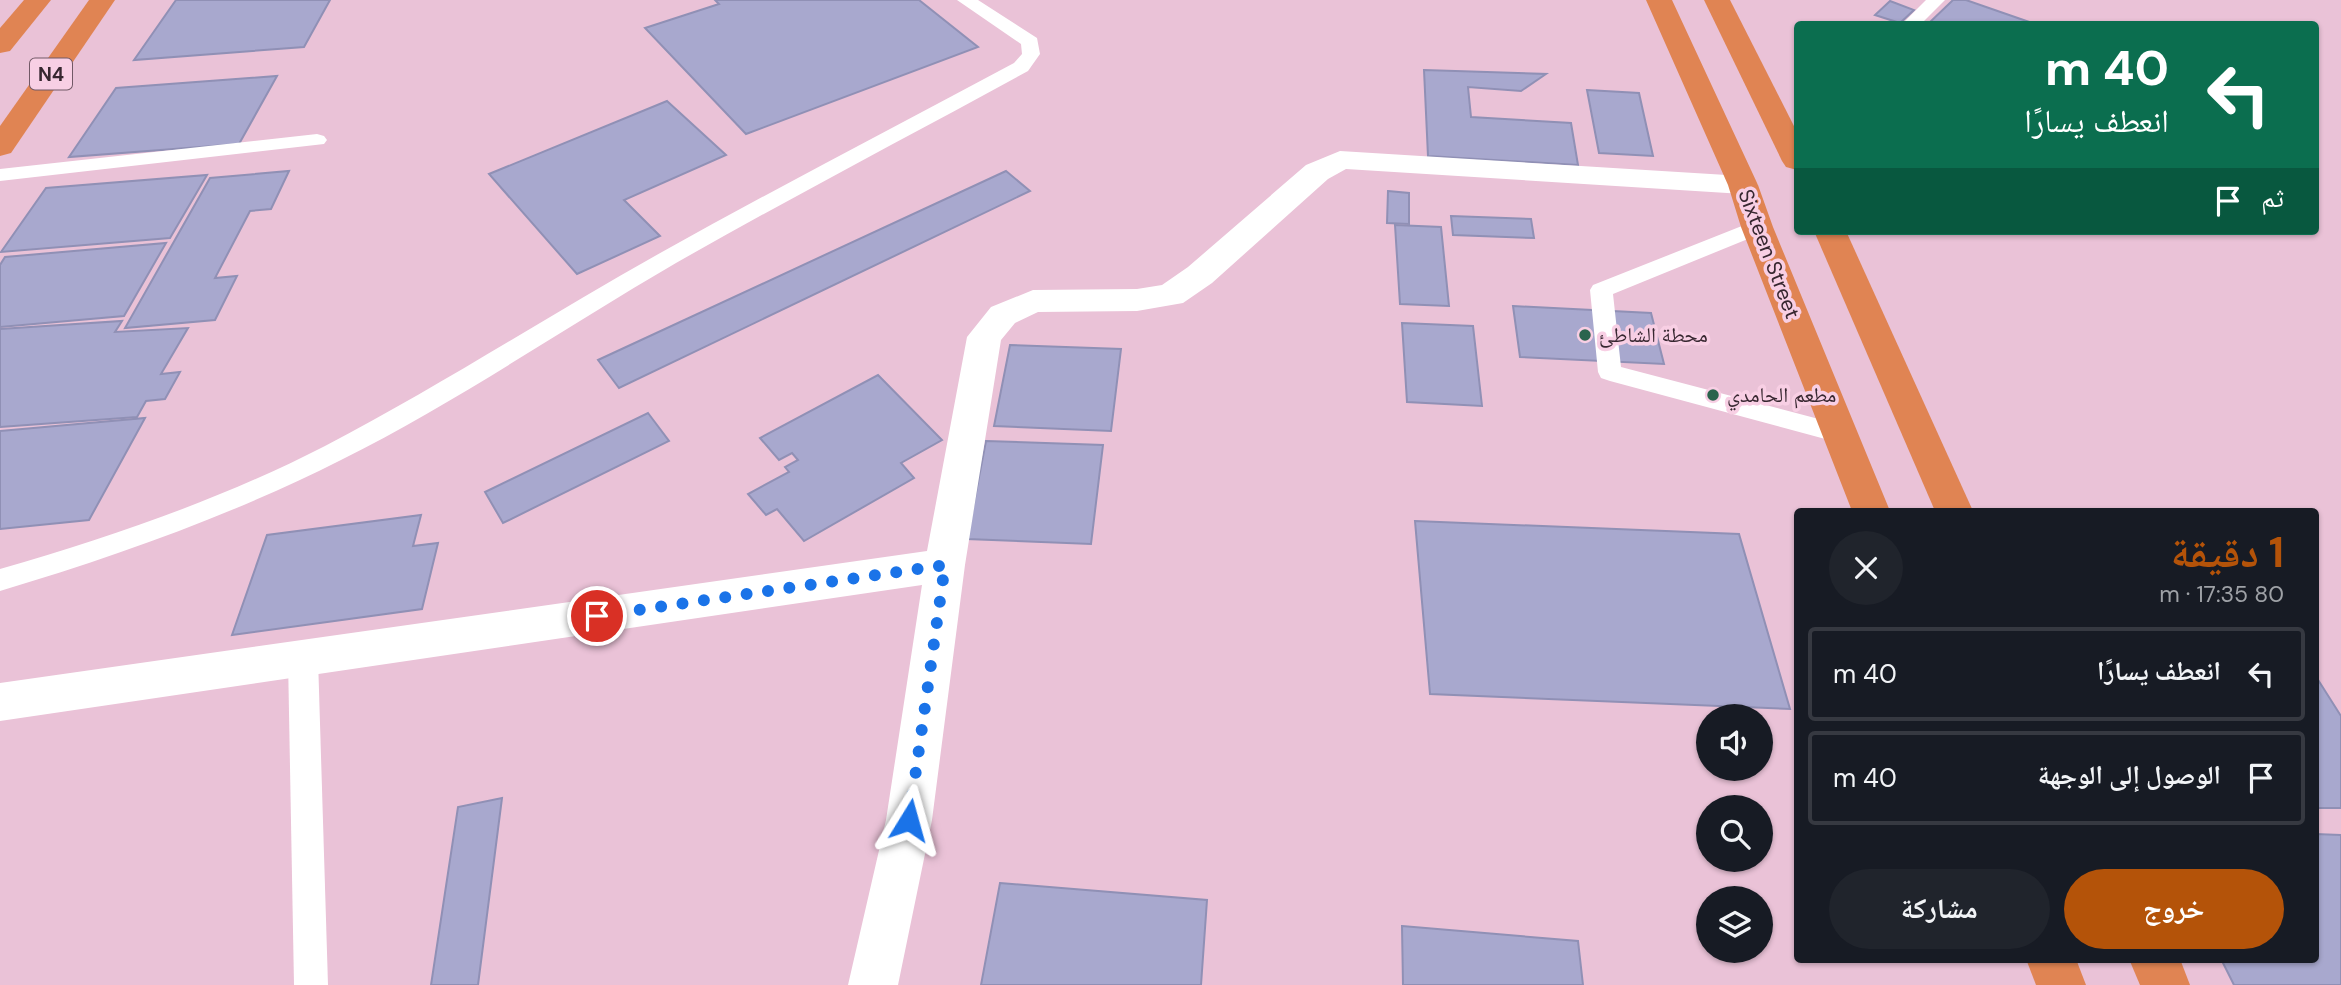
<!DOCTYPE html>
<html lang="ar">
<head>
<meta charset="utf-8">
<style>
  :root { --surface:#171b24; --page:#20242c; --text:#f1f3f6; --muted:#9ea1a6; --line:#363941; --accent:#b45309 }
  body { margin:0; font-family:"DM Sans","Noto Naskh Arabic",sans-serif; background:var(--page); color:var(--text); direction:rtl; height:100vh; display:flex; flex-direction:column; font-size:26px; white-space:nowrap }
  * { box-sizing:border-box; margin:0 }
  p { font-size:23px; color:var(--muted) }
  .icon { flex:none; width:38px; height:38px; fill:none; stroke:currentColor; stroke-width:2; stroke-linecap:round; stroke-linejoin:round }
  .map { position:relative; flex:1; overflow:hidden; direction:ltr }
  .panel { position:absolute; left:1794px; top:508px; width:525px; height:455px; display:flex; flex-direction:column; background:var(--surface); border-radius:7px; box-shadow:0 2px 5px #0004; direction:rtl }
  .panel>* { flex:none }
  .banner { position:absolute; left:1794px; top:21px; width:525px; height:214px; border-radius:7px; box-shadow:0 2px 5px #0004; direction:rtl; background:#0b6e4f; color:#fff; overflow:hidden }
  .buttons { position:absolute; left:1696px; top:704px; display:grid; gap:14px }
  .buttons a { display:grid; place-items:center; width:77px; height:77px; border-radius:50%; background:var(--surface); box-shadow:0 2px 5px #0004; font-size:35px }
  .pin { position:absolute; display:grid; place-items:center; width:60px; height:60px; color:#fff; margin:-30px; border:4px solid #fff; border-radius:50%; box-shadow:0 2px 7px #0007 }
  .me { position:absolute; width:77px; margin:-38px; rotate:8deg; stroke-linejoin:round; filter:drop-shadow(0 0 5px #0008) }
  .turn { display:flex; align-items:center; gap:24px; height:147px; padding:0 35px; font-size:32px }
  .turn .icon { width:91px; height:91px; stroke-width:2.5 }
  .turn b { display:block; font-size:49px; line-height:60px }
  .then { display:flex; align-items:center; height:66px; padding:0 35px; background:#0003; gap:14px; font-size:26px }
  .round { display:grid; place-items:center; flex:none; width:74px; height:74px; border-radius:37px; background:var(--page) }
  .summary { display:flex; align-items:center; justify-content:space-between; height:119px; padding:0 35px }
  h1 { font-size:42px; font-weight:700; line-height:52px; color:var(--accent) }
  .button { display:flex; gap:14px; margin-top:auto; padding:14px 35px }
  .button a { flex:1; height:80px; border-radius:42px; background:var(--accent); color:#fff; font-size:28px; font-weight:700; line-height:80px; text-align:center }
  .button a+a { background:var(--page); color:var(--text) }
  ul { padding:0; list-style:none }
  li { display:flex; align-items:center; gap:21px; height:94px; margin:0 14px 10px; padding:0 21px; border:4px solid var(--line); border-radius:7px }
  li div { flex:1 }
  li b { display:block; font-size:26px }
  li em { font-style:normal }
  .map>svg:first-child { display:block }
  .building { fill:#a8a8ce; stroke:#9090b5; stroke-width:2 }
  .lines { fill:none; stroke-linecap:round; stroke-linejoin:round }
  .service { fill:#fff; fill-rule:evenodd }
  .minor { fill:#fff; fill-rule:evenodd }
  .trunk { fill:#e08453; fill-rule:evenodd }
  .route { stroke:#1a73e8; stroke-width:12; stroke-dasharray:0 21.6 }
  .poi-dot { fill:#2a644d; stroke:#f8cfe4; stroke-width:2.5 }
  .labels { text-anchor:middle; stroke-width:7; stroke-linejoin:round; paint-order:stroke }
  .shield { fill:#f8cfe4; stroke:#715966; stroke-width:2 }
  .shield-label { font-size:19px; font-weight:bold; fill:#372730 }
  .street-label { font-size:21px; fill:#372730; stroke:#f8cfe4 }
  .poi-label { font-size:21px; fill:#372730; stroke:#f8cfe4; text-anchor:start }
</style>
</head>
<body>
<div class="map">
<svg width="2341" height="985" viewBox="0 0 2341 985">
  <rect width="100%" height="100%" fill="#eac2d7"/>
  <g class="building">
    <path d="M176,0H330L304,47L134,60Z"/>
    <path d="M715,0H919L978,47L746,134L645,28L719,4Z"/>
    <path d="M1953,0H1966L2035,24H1928Z"/>
    <path d="M1890,1L1914,10L1900,23L1875,15Z"/>
    <path d="M1424,70L1546,74L1521,91L1468,87L1471,117L1571,123L1578,165L1428,156Z"/>
    <path d="M277,76L239,144L69,157L116,88Z"/>
    <path d="M1587,90L1639,93L1653,156L1599,153Z"/>
    <path d="M667,101L726,155L624,200L660,236L577,274L489,174Z"/>
    <path d="M289,171L271,209L250,211L215,278L237,276L215,320L125,328L210,178Z"/>
    <path d="M1006,171L1030,191L619,388L598,360Z"/>
    <path d="M207,175L170,238L1,252L46,188Z"/>
    <path d="M1388,191L1409,193V224L1387,223Z"/>
    <path d="M1451,216L1531,219L1534,238L1453,235Z"/>
    <path d="M1395,225L1441,227L1449,306L1400,304Z"/>
    <path d="M166,243L124,316L0,327V265L5,257Z"/>
    <path d="M1513,306L1651,313L1664,364L1520,357Z"/>
    <path d="M122,321L115,332L188,328L161,374L180,372L165,399L146,401L137,417L0,427V329Z"/>
    <path d="M1402,323L1473,326L1482,406L1407,402Z"/>
    <path d="M1010,345L1121,349L1111,431L994,426Z"/>
    <path d="M878,375L942,440L901,463L914,478L804,541L777,509L766,515L748,494L789,472L785,467L798,460L792,453L779,460L760,438Z"/>
    <path d="M648,413L669,441L503,523L485,492Z"/>
    <path d="M145,418L89,520L0,529V431Z"/>
    <path d="M986,441L1103,445L1091,544L967,539Z"/>
    <path d="M421,515L413,546L438,543L422,609L232,635L267,535Z"/>
    <path d="M1415,521L1739,534L1790,709L1430,694Z"/>
    <path d="M2315,675L2341,716V808H2315Z"/>
    <path d="M502,798L478,985H431L458,807Z"/>
    <path d="M2315,834L2341,835V985H2234L2221,959H2315Z"/>
    <path d="M1000,883L1207,900L1201,985H981Z"/>
    <path d="M1402,926L1578,941L1583,985H1403Z"/>
  </g>
  <g class="lines">
    <g class="service">
      <path d="M957,0H978L1037,38L1040,54L1028,71C911,135 792,197 676,263C564,328 457,402 341,460C232,515 117,556 0,591V569C111,537 222,499 325,446C440,386 549,315 662,252C778,187 897,126 1014,63L1022,54L1021,44Z"/>
      <path d="M1926,0H1945L1921,24H1902Z"/>
      <path d="M317,134L324,136L327,140L324,144L0,181V169Z"/>
      <path d="M1757,220L1765,222L1768,227L1765,232L1613,294L1621,367L1849,427L1853,434L1849,441L1840,443L1610,381L1601,378L1598,372L1590,290L1593,285Z"/>
      <path d="M303,646L313,649L318,658L328,985H294L288,658L293,649Z"/>
    </g>
    <path class="minor" d="M1340,151L1743,176L1754,178L1758,185L1754,192L1743,194L1346,169L1328,179L1212,283L1183,303L1137,311L1038,312L1015,323L1001,340L965,565L932,820L898,985H848L886,820L922,585L0,721V683L927,551L967,337L991,307L1033,290L1137,289L1162,285L1188,267L1306,165Z"/>
    <g class="trunk">
      <path d="M24,0H51L10,51L0,53V28Z"/>
      <path d="M89,0H115L11,153L0,156V126Z"/>
      <path d="M1646,0H1672L1758,185L1773,227L1890,511H1852L1741,227L1728,185Z"/>
      <path d="M1704,0H1730L1797,132V170L1786,167L1782,161Z"/>
      <path d="M1814,231H1846L1973,511H1935Z"/>
      <path d="M2026,959H2076L2086,985H2036Z"/>
      <path d="M2129,959H2180L2190,985H2140Z"/>
    </g>
  </g>
  <g class="lines">
    <path class="route" d="M597,616L945,565L909,820"/>
  </g>
  <g class="poi-dot">
    <circle cx="1585" cy="335" r="7"/>
    <circle cx="1713" cy="395" r="7"/>
  </g>
  <g class="labels">
    <rect class="shield" x="30" y="58.5" width="42" height="31" rx="5"/>
    <g class="shield-label">
      <text x="51" y="81">N4</text>
    </g>
    <g class="street-label">
      <text transform="translate(1769 254) rotate(69)" y="7">Sixteen Street</text>
    </g>
    <g class="poi-label">
      <text x="1599" y="342">محطة الشاطئ</text>
      <text x="1727" y="402">مطعم الحامدي</text>
    </g>
  </g>
</svg>
<div class="buttons">
<a><svg class="icon" aria-label="sound" viewBox="0 0 24 24"><path d="M4 9h4l5-4v14l-5-4H4zM17 9q2 3 0 6"/></svg></a>
<a><svg class="icon" aria-label="search" viewBox="0 0 24 24"><circle cx="10" cy="10" r="6"/><path d="M15 15l6 6"/></svg></a>
<a><svg class="icon" aria-label="layers" viewBox="0 0 24 24"><path d="M12 4l9 5-9 5-9-5zM3 14l9 5 9-5"/></svg></a>
</div>
<div class="pin" style="left:597px;top:616px;background:#d93025"><svg class="icon" aria-label="arrive" viewBox="0 0 24 24"><path d="M6 21V4h12l-3 4 3 4H6"/></svg></div>
<svg class="me" style="left:909px;top:820px" viewBox="-20 -20 40 40"><path d="M0-17L14 15 0 8-14 15z" fill="#1a73e8" stroke="#fff" stroke-width="4"/></svg>
<div class="banner">
<div class="turn"><svg class="icon" aria-label="left" viewBox="0 0 24 24"><path d="M17 20v-9H6M10 6l-5 5 5 5"/></svg><div><b>40 m</b>انعطف يسارًا</div></div>
<div class="then">ثم<svg class="icon" aria-label="arrive" viewBox="0 0 24 24"><path d="M6 21V4h12l-3 4 3 4H6"/></svg></div>
</div>
<section class="panel">
<div class="summary"><div><h1>1 دقيقة</h1><p>80 m · 17:35</p></div><a class="round"><svg class="icon" aria-label="close" viewBox="0 0 24 24"><path d="M6 6l12 12M18 6L6 18"/></svg></a></div>
<ul>
<li><svg class="icon" aria-label="left" viewBox="0 0 24 24"><path d="M17 20v-9H6M10 6l-5 5 5 5"/></svg><div><b>انعطف يسارًا</b></div><em>40 m</em></li>
<li><svg class="icon" aria-label="arrive" viewBox="0 0 24 24"><path d="M6 21V4h12l-3 4 3 4H6"/></svg><div><b>الوصول إلى الوجهة</b></div><em>40 m</em></li>
</ul>
<div class="button"><a>خروج</a><a>مشاركة</a></div>
</section>
</div>
</body>
</html>
